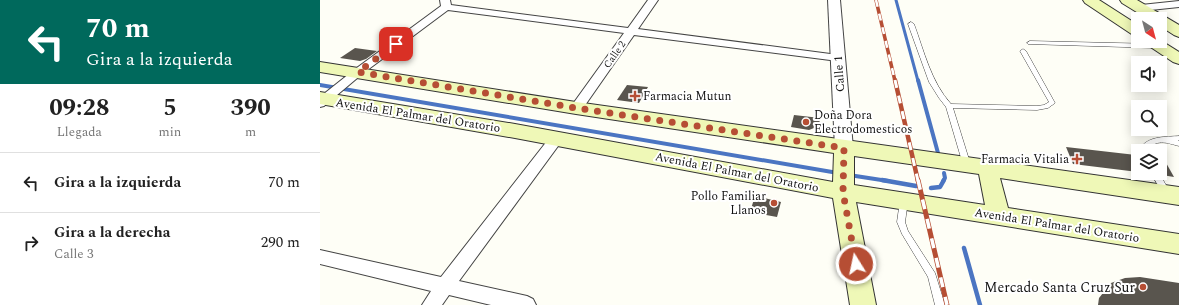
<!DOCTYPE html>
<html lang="es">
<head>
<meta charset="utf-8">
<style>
  :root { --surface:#fff; --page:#f2f2f2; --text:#222; --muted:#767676; --line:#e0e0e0 }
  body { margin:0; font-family:Spectral,serif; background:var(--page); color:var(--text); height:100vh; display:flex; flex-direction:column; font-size:15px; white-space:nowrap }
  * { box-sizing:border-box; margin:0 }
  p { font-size:13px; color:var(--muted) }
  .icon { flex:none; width:22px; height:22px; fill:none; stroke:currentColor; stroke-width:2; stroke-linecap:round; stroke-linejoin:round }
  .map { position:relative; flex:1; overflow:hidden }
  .side { display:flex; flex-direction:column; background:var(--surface); width:320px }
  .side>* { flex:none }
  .guide { background:#00695c; color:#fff; overflow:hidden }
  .needle { width:26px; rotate:144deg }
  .buttons { position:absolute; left:811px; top:12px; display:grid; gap:8px }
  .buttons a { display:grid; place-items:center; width:36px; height:36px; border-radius:0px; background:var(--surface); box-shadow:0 2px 10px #0003; font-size:20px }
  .pin { position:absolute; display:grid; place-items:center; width:34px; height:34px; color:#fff; margin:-17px; border-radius:8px; box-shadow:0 2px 6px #0006 }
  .me { position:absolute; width:44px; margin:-22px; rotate:350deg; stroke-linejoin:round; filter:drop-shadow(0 0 3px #0008) }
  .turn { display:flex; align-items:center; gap:14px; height:84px; padding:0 20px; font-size:18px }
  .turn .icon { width:52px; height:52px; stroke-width:2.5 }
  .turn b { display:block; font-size:28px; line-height:34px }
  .eta { display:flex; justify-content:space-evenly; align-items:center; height:68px; text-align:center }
  .eta b { font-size:24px; font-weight:700; line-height:28px }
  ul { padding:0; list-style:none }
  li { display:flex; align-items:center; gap:12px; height:60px; padding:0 20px; border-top:1px solid var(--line) }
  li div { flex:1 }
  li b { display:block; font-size:15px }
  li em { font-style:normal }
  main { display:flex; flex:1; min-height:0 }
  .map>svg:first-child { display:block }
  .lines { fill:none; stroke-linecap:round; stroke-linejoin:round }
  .stream-far2 { stroke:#4b75c2; stroke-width:3 }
  .stream-far1 { stroke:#4b75c2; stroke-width:4 }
  .stream { stroke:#4b75c2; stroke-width:4.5 }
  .building { fill:#59554e }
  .service-casing { stroke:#444; stroke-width:1 }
  .minor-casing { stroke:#444; stroke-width:2 }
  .tertiary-casing { stroke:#444; stroke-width:2 }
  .secondary-casing { stroke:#333; stroke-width:2 }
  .service { fill:#fff; fill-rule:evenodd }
  .minor { fill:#fff; fill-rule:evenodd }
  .tertiary { fill:#fff; fill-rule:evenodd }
  .secondary { fill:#eff8b7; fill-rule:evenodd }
  .rail-far2-casing { stroke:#b64e34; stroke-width:3.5 }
  .rail-far1-casing { stroke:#b64e34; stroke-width:4.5 }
  .rail-casing { stroke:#b64e34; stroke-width:5 }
  .rail-far2 { stroke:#fff; stroke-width:2.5; stroke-dasharray:7; stroke-linecap:butt }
  .rail-far1 { stroke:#fff; stroke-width:3; stroke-dasharray:8; stroke-linecap:butt }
  .rail { stroke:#fff; stroke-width:3.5; stroke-dasharray:10; stroke-linecap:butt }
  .route { stroke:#b64e34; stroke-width:7; stroke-dasharray:0 12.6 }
  .poi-dot { fill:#b64e34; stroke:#fff; stroke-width:1.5 }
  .labels { text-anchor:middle; stroke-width:4; stroke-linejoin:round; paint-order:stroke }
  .far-street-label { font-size:10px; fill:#111; stroke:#fff }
  .street-label { font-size:12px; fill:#111; stroke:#fff }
  .poi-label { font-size:12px; fill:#111; stroke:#fff; text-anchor:start }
  .near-poi-label { font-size:14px; fill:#111; stroke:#fff; text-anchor:end }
</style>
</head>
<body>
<main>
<section class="side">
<div class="guide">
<div class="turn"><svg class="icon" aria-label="left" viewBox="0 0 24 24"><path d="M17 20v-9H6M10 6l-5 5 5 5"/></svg><div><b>70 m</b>Gira a la izquierda</div></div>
</div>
<div class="eta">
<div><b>09:28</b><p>Llegada</p></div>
<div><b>5</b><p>min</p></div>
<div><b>390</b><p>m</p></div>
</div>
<ul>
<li><svg class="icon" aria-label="left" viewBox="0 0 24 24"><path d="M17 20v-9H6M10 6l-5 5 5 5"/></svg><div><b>Gira a la izquierda</b></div><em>70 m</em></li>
<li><svg class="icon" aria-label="right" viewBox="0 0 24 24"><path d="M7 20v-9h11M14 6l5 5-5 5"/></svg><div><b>Gira a la derecha</b><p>Calle 3</p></div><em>290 m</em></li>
</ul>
</section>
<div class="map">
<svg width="859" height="305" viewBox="0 0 859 305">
  <rect width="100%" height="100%" fill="#fefef6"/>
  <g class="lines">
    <path class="stream-far2" d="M576,0L598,81"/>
    <g class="stream-far1">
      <path d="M598,80L618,153"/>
      <path d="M0,85L518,173"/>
      <path d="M529,175L568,181"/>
      <path d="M623,181L625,178L624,173"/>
    </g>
    <g class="stream">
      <path d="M562,180L596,186"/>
      <path d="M611,188L620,187L624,180"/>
      <path d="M644,248L660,305"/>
    </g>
  </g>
  <g class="building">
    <path d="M35,48L57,51L46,59L40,61L20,58Z"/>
    <path d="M307,85L328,87L319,103L297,100Z"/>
    <path d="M474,115L500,118L499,126L489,130L471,127Z"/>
    <path d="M746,147L816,155L818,159V172L753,164Z"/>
    <path d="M840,152L854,177L842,175L840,172Z"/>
    <path d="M435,196L461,202L457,217L430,212Z"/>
    <path d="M820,277L859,283V305H778L779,298L791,283L805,278Z"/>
  </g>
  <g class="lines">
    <g class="service-casing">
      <g id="service">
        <path d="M591,22L594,24C604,51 611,82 631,104L717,106L724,105L729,102L700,51L703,49L706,51L735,103L728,108L717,110L633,108L651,166L650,168H644L626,107L619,98L609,82L588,24Z"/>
        <path d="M710,41L837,44L840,46L837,48L708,44L707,43Z"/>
        <path d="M859,136V140L858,141H859V146C847,143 839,139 828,148V151H822L821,147C829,136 846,137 859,136Z"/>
        <path d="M831,173H839L850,192L849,194H843Z"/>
        <path d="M584,198L587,199L588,201L585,222L588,231L615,273L625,305H615L608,277L582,234L577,222L580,201L581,199Z"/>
      </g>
    </g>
    <g class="minor-casing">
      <g id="minor">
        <path d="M120,0H130L131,5L308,28L328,0H338L318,29L518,55L522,56L524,58L522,60L518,61L314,35L261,111L256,112L251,111L250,108L304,33L128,10L42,74L4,106L0,107V97L34,70L121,6Z"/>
        <path d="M859,1V7L821,11L816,8L821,5Z"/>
        <path d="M236,134L241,136L243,139L241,142L139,281L207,296L213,299L216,305H171L129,295L122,305H102L111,291L0,264V250L121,277L231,136Z"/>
      </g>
    </g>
    <g class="tertiary-casing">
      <path id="tertiary" d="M508,0H520L533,148L530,152L524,154L518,152L515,148Z"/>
    </g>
    <g class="secondary-casing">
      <g id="secondary">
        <path d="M763,0H779L818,25V37L813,35L765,3Z"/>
        <path d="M800,0H817L859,25V37L854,35L840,26V19H828L802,3Z"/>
        <path d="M840,40L859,52V64L853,62L826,44L823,41Z"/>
        <path d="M0,62L256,102L859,187V205L680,178L688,208L859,234V254L536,202L556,305H530L513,198L195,138L0,104V92L195,124L513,182L514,153L256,114L0,72ZM534,156L659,174L665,205L534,185Z"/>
      </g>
    </g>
    <use href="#service" class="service"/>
    <use href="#minor" class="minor"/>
    <use href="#tertiary" class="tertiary"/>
    <use href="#secondary" class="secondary"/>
    <g class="rail-far2-casing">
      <path id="rail-far2" d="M556,0L575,81"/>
    </g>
    <g class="rail-far1-casing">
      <path id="rail-far1" d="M575,80L598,181"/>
    </g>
    <g class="rail-casing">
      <path id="rail" d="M598,180L627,305"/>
    </g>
    <use href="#rail-far2" class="rail-far2"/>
    <use href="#rail-far1" class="rail-far1"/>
    <use href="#rail" class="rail"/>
  </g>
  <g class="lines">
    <path class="route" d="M76,44L38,72L256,108L524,148L523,192L536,264"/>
  </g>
  <g class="poi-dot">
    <path d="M313 90h4v4h4v4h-4v4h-4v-4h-4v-4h4z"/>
    <circle cx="486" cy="122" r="4"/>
    <path d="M755 153h4v4h4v4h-4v4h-4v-4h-4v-4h4z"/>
    <circle cx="454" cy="203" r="4"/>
    <circle cx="823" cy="287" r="4"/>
  </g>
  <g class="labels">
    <g class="far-street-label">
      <text transform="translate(294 54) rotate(-55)" y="4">Calle 2</text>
    </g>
    <g class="street-label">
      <text transform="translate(519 74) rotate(-94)" y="4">Calle 1</text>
      <text transform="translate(98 115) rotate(9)" y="4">Avenida El Palmar del Oratorio</text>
      <text transform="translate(417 172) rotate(11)" y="4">Avenida El Palmar del Oratorio</text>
      <text transform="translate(737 225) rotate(9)" y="4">Avenida El Palmar del Oratorio</text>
    </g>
    <g class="poi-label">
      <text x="323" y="100">Farmacia Mutun</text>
      <text x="494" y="119">Doña Dora<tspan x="494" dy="14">Electrodomesticos</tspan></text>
      <text x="749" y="163" text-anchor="end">Farmacia Vitalia</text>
      <text x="446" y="200" text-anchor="end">Pollo Familiar<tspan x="446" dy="14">Llanos</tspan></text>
    </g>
    <g class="near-poi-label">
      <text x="815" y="292">Mercado Santa Cruz Sur</text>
    </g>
  </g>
</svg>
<div class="buttons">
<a><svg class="needle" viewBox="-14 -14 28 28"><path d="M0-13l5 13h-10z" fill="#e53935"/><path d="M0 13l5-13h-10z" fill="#767676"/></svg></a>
<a><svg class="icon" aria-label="sound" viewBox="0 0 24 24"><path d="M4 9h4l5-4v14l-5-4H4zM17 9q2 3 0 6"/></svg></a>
<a><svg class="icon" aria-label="search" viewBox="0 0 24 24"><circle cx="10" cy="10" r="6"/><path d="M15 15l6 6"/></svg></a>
<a><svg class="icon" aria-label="layers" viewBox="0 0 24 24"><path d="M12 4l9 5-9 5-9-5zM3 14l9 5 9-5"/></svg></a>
</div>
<div class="pin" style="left:76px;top:44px;background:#d93025"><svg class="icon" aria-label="arrive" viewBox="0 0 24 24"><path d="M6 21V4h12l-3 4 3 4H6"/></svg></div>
<svg class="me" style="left:536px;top:264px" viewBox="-20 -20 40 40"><circle r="17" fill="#b64e34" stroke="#fff" stroke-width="3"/><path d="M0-11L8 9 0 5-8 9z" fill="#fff"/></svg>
</div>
</main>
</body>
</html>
